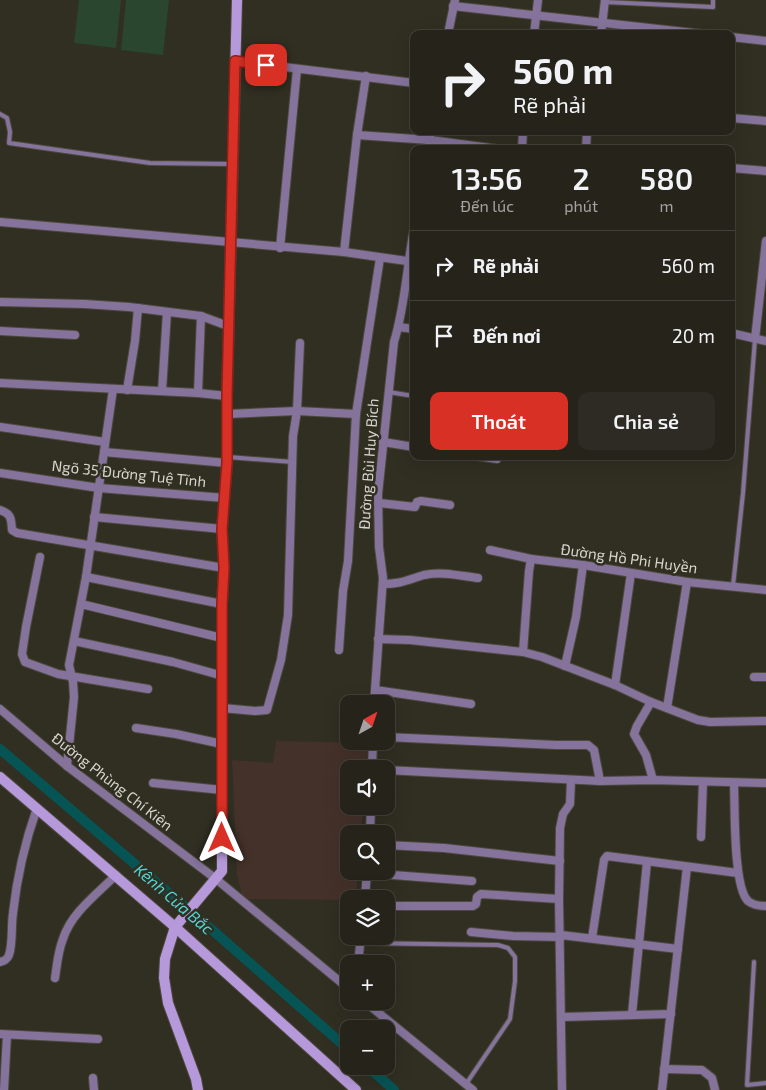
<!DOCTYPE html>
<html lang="vi">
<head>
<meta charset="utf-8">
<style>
  :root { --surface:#25231a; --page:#2d2b23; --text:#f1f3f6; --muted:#a3a4a2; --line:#424039; --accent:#d93025 }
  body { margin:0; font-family:"Exo 2",sans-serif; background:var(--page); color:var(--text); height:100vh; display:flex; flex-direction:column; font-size:19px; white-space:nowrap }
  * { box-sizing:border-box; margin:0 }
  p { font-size:16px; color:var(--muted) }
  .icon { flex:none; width:28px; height:28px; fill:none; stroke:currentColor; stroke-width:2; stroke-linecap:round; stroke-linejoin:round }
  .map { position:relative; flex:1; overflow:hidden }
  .drawer { position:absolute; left:410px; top:145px; width:325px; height:315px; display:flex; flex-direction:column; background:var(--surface); border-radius:10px; box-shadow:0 5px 20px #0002,0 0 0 1px var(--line) }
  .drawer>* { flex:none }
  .banner { position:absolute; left:410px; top:30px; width:325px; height:105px; border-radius:10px; box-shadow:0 5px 20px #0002,0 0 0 1px var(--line); background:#25231a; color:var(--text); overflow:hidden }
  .needle { width:32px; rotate:40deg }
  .controls { position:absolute; left:340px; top:695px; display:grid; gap:10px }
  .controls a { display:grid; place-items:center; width:55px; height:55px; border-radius:10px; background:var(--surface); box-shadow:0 5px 20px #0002,0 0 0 1px var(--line); font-size:25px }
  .pin { position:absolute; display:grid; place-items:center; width:42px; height:42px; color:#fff; margin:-21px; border-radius:10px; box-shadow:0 2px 8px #0006 }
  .me { position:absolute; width:55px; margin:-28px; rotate:0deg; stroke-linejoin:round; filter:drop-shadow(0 0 4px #0008) }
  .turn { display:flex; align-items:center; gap:18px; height:105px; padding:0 20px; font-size:22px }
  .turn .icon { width:65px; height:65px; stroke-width:2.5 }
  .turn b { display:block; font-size:35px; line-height:42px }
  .eta { display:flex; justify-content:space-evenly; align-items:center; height:85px; text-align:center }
  .eta b { font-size:30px; font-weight:600; line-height:35px }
  .button { display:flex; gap:10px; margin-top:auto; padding:10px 20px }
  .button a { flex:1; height:58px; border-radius:10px; background:var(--accent); color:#fff; font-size:20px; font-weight:600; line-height:58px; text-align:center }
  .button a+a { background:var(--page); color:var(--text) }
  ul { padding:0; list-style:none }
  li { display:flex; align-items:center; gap:15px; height:70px; padding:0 20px; border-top:1px solid var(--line) }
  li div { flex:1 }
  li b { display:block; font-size:19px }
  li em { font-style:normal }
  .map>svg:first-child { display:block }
  .medical { fill:#44312a }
  .green { fill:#2a462f }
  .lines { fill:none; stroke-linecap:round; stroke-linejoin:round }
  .canal { stroke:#075455; stroke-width:10 }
  .lane-casing { stroke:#4c4a3d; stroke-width:6 }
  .street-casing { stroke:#4c4a3d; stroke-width:10 }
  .secondary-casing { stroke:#4c4a3d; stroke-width:12 }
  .lane { stroke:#85739c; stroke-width:4 }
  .street { stroke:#85739c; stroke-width:8 }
  .secondary { stroke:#b699da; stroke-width:10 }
  .route-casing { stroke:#8d1f18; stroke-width:12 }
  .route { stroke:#d93025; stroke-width:9 }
  .labels { text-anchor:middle; stroke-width:5; stroke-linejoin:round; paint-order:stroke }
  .street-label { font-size:15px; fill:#d7d5cd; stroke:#312f22 }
  .water-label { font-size:16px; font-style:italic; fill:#53d6d6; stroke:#312f22 }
</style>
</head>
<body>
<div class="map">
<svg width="766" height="1090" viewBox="0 0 766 1090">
  <rect width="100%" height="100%" fill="#312f22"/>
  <path class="medical" d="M276,741L368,743L366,769H349V806H363L361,834H349V871H358L356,899H349V900L243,899L237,875L232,760L273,763Z"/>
  <g class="green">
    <path d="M79,0H121L116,48L74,43Z"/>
    <path d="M126,0H169L163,55L121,50Z"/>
  </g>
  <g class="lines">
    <g class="canal">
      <path d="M0,749L210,928L349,1050"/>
      <path d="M367,1066L394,1090"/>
    </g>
    <g class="lane-casing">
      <g id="lane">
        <path d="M605,2L713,7V0"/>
        <path d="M0,114L7,118L10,132L9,143L150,163L232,164"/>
        <path d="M388,392L414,396"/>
        <path d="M228,457L293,462"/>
        <path d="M733,586L743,493L755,339"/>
        <path d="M360,943L498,945L508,948L515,957V981L510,1019L466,1084"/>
        <path d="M754,962L747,1085L766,1083"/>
      </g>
    </g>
    <g class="street-casing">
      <g id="street">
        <path d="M453,6L703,34"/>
        <path d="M448,34L455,0"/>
        <path d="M534,34L538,0"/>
        <path d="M601,34L605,0"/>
        <path d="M731,37L766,41"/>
        <path d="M235,61L414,83"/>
        <path d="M731,118L766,121"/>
        <path d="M357,135L430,140L498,149"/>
        <path d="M428,149L431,131"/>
        <path d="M522,149L523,131"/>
        <path d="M586,149L587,131"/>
        <path d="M731,168L766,171"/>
        <path d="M0,222L344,252L414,262"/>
        <path d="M280,248L297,69"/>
        <path d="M344,252L357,135L366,76"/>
        <path d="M0,302L85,304L129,307L201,316L228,326"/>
        <path d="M398,327L414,329"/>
        <path d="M0,331L75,335"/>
        <path d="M731,333L766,341"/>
        <path d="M755,339L766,241"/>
        <path d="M0,383L198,393L227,396"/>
        <path d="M127,390L135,341L138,308"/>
        <path d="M162,391L167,312"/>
        <path d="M198,393L201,316"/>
        <path d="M227,414L297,411L356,414"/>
        <path d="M0,427L105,442"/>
        <path d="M383,442L414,447"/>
        <path d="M104,452L227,463"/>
        <path d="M477,456L497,459"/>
        <path d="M0,473L99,488L225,498"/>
        <path d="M379,503L415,507L417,502L421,501L450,505"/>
        <path d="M0,510C12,514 11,519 12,530L17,533L224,568"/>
        <path d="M94,517L222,529"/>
        <path d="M490,550L531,559L583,565L687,582L766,590"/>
        <path d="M40,557L26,627L22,654L25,662L58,674L148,689"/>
        <path d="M86,577L222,604"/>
        <path d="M383,584C401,584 407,580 424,575C442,571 461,576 478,578"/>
        <path d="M81,604L222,638"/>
        <path d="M378,639L410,640L523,652L542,657L615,685L651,702L698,720L710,722L766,721"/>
        <path d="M74,641L173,662L223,676"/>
        <path d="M339,650L343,591L348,561L356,414L380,258"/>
        <path d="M523,652L529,571L531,559"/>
        <path d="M565,666L576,617L583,565"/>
        <path d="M754,677H766"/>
        <path d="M615,685L631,573"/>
        <path d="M375,690L471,704"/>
        <path d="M651,702L637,726L634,734L646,755L653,780"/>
        <path d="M374,704L383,578L379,547L378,494L394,342C405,307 407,265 414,229"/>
        <path d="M222,708L255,711L267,710L281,660L288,615L293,436L297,411L300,343"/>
        <path d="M667,708L687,582"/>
        <path d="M0,709L67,766L216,879L349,989"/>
        <path d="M136,728L176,734L222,744"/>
        <path d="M386,737L556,745H588L594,750L600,781"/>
        <path d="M67,766L74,697L73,682L69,665L86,577L113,389"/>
        <path d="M372,769L373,741"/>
        <path d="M386,770L600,781L653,780L766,783"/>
        <path d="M153,783L222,790"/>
        <path d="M734,783C735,805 733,887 748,901C753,905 759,906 766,906"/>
        <path d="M370,834L371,806"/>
        <path d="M701,837L703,782"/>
        <path d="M386,845L444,848L560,861"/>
        <path d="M366,873L472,881"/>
        <path d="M365,899L367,871"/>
        <path d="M386,906H473L476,904L477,897L481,894L559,899"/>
        <path d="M471,932L513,936L561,937"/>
        <path d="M561,935L678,949"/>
        <path d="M592,938L604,860L607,856L738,873"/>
        <path d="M0,962C4,961 7,960 9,955C13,943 11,927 13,913C17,877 25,842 37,808"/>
        <path d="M358,964L361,936"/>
        <path d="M55,978C57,965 58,951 63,939C71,913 97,894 116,875"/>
        <path d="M364,1001L473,1090"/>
        <path d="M632,1014L647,862"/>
        <path d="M562,1017L671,1014"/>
        <path d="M0,1034L98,1039"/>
        <path d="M664,1069L702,1070L712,1078L715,1090"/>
        <path d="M93,1078L94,1090"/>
        <path d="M4,1090L7,1035"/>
        <path d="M562,1090L559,899L560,828L563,814L570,804L571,780"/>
        <path d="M662,1090L687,867"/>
      </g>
    </g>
    <g class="secondary-casing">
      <g id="secondary">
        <path d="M0,777L175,927L356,1090"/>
        <path d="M198,1090L196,1079L168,1003L164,978L165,959L175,927L222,871V604L224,568L222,529L227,463V396L237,0"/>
      </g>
    </g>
    <use href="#lane" class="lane"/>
    <use href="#street" class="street"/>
    <use href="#secondary" class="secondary"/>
  </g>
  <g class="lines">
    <g class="route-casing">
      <path id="route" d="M222,838V604L224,568L222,529L227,463V396L235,61L266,65"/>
    </g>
    <use href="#route" class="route"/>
  </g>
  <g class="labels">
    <g class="street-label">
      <text transform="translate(369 464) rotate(-86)" y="5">Đường Bùi Huy Bích</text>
      <text transform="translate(129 474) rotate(6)" y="5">Ngõ 35 Đường Tuệ Tĩnh</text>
      <text transform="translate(629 559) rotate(8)" y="5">Đường Hồ Phi Huyền</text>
      <text transform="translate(112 782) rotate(38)" y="5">Đường Phùng Chí Kiên</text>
    </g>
    <g class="water-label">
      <text transform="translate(174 899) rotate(41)" y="6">Kênh Cửa Bắc</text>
    </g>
  </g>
</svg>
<div class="controls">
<a><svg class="needle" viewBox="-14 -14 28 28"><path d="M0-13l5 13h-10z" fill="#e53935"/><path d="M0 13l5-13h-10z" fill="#a3a4a2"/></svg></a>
<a><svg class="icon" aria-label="sound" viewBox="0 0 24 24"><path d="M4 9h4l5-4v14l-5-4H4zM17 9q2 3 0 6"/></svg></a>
<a><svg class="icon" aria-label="search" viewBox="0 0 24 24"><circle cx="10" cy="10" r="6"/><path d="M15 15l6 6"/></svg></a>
<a><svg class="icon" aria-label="layers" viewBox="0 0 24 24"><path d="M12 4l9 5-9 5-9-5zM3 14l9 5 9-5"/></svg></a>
<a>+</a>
<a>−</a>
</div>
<div class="pin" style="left:266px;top:65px;background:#d93025"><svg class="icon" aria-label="arrive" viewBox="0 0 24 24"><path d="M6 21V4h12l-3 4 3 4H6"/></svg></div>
<svg class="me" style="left:222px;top:838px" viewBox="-20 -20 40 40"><path d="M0-17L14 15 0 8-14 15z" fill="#d93025" stroke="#fff" stroke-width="4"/></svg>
<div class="banner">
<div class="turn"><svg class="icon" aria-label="right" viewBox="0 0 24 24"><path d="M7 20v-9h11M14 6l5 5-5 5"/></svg><div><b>560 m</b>Rẽ phải</div></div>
</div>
<section class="drawer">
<div class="eta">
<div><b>13:56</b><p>Đến lúc</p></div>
<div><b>2</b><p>phút</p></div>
<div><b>580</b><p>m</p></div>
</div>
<ul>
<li><svg class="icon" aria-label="right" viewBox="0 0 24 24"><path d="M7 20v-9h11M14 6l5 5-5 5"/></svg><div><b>Rẽ phải</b></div><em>560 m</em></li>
<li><svg class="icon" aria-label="arrive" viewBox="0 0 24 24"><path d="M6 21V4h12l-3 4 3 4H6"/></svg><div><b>Đến nơi</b></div><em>20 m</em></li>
</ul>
<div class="button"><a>Thoát</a><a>Chia sẻ</a></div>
</section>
</div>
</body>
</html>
